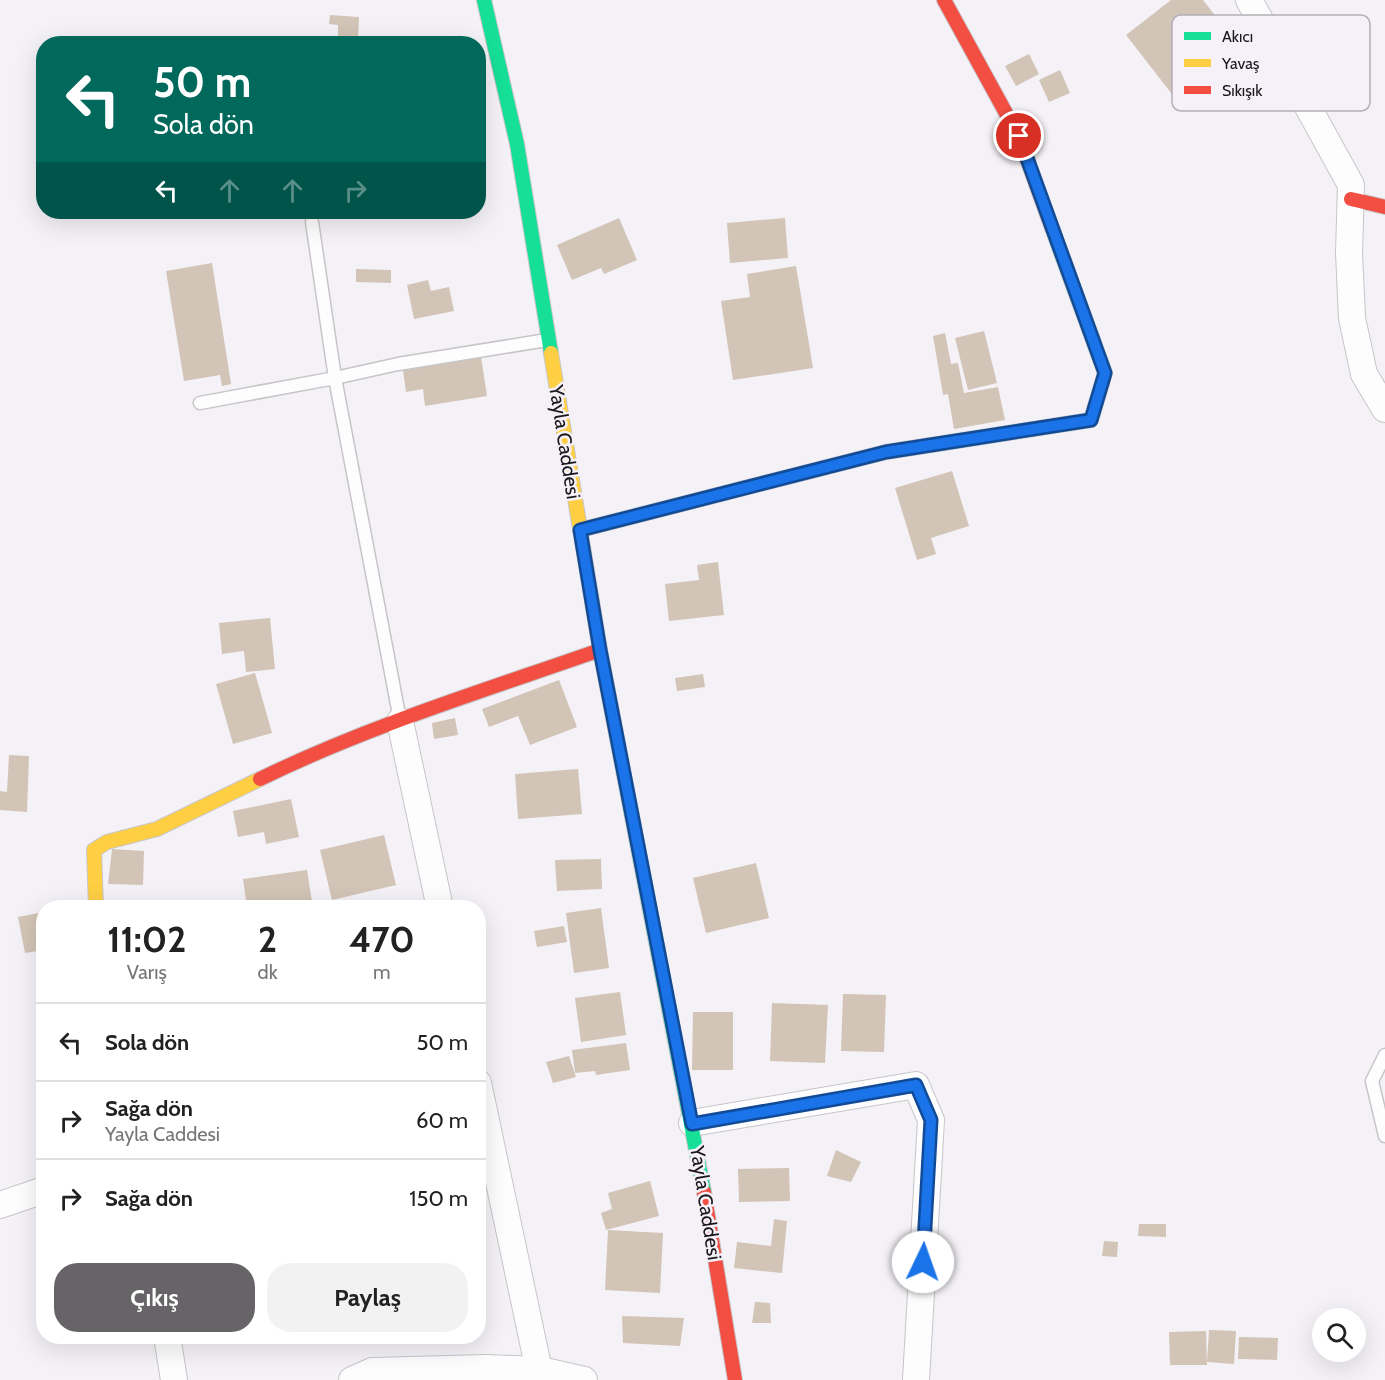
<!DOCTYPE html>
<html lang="tr">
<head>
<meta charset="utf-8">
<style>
  :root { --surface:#fff; --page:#f2f2f2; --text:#222; --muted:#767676; --line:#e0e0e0; --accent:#676468 }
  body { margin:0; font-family:Cabin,sans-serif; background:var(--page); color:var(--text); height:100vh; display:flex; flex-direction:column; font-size:22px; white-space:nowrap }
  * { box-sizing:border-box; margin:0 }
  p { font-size:20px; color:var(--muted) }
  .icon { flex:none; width:33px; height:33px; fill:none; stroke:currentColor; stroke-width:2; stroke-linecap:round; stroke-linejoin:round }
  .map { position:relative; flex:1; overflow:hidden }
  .details { position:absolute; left:36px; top:900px; width:450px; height:444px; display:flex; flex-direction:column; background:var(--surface); border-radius:24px; box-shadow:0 6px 24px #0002 }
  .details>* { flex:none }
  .top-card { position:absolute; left:36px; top:36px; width:450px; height:183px; border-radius:24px; box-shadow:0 6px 24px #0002; background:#00695c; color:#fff; overflow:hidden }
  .tools { position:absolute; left:1312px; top:1308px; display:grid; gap:12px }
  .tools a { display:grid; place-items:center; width:54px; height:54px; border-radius:50%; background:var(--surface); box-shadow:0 6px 24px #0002; font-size:30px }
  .pin { position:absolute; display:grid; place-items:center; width:51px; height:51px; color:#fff; margin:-26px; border:3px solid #fff; border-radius:50%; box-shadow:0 2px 6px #0007 }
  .me { position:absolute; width:66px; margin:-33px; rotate:3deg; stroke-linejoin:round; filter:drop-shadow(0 0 4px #0008) }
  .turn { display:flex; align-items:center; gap:21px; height:126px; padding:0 18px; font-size:27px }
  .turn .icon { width:78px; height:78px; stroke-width:2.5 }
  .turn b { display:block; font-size:42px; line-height:51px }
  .lanes { display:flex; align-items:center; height:57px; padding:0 18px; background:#0003; justify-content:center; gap:30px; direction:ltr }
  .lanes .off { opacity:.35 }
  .eta { display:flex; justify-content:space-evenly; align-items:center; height:102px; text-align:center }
  .eta b { font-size:36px; font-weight:700; line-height:42px }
  .primary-button { display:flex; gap:12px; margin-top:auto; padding:12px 18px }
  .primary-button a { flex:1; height:69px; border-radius:24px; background:var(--accent); color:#fff; font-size:24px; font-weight:700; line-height:69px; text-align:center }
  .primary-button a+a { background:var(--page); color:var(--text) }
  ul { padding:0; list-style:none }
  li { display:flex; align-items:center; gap:18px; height:78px; padding:0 18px; border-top:2px solid var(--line) }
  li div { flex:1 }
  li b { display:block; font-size:22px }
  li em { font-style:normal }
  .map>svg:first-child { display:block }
  .building { fill:#d2c4b6 }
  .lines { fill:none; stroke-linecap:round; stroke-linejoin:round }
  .lane-casing { stroke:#c7c5c8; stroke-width:15 }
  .street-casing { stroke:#c7c5c8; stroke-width:28 }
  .fast-casing { stroke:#c7c5c8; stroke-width:16 }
  .slow-casing { stroke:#c7c5c8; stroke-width:16 }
  .jam-casing { stroke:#c7c5c8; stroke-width:16 }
  .lane { stroke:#fefdfe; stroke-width:12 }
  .street { stroke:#fefdfe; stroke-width:26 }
  .fast { stroke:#16e098; stroke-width:14 }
  .slow { stroke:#ffcf43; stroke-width:14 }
  .jam { stroke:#f24e42; stroke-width:14 }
  .route-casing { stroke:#114b97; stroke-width:15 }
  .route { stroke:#1a73e8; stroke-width:10 }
  .labels { text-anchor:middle; stroke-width:5; stroke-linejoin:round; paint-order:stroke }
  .street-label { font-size:20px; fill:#1a181b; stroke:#f6f0f9 }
  .key { fill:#f6f0f9; stroke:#b4afb6; stroke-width:1.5 }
  .key-label { font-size:16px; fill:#1a181b }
</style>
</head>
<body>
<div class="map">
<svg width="1385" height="1380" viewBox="0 0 1385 1380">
  <rect width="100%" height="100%" fill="#f5f2f7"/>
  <g class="building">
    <path d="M1171,0H1203L1240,48L1175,98L1126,35Z"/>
    <path d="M330,15L359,17L358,41L338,40V25L329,24Z"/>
    <path d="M1029,54L1039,74L1016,86L1005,66Z"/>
    <path d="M1060,70L1070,93L1049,102L1039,80Z"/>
    <path d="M619,218L637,260L604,274L601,268L572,280L557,245Z"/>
    <path d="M785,218L788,258L730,263L727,223Z"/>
    <path d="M212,263L231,384L222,386L220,375L184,381L166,271Z"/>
    <path d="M796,266L813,368L733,380L721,301L750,297L747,274Z"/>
    <path d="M356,269L391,270V283L356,282Z"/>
    <path d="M428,280L431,291L449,287L454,311L414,319L407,285Z"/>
    <path d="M984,331L997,383L968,390L955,338Z"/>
    <path d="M945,333L951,364L958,363L964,393L998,387L1005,420L954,429L948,394L943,395L933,336Z"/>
    <path d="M481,357L487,396L425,406L423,389L406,392L403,370Z"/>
    <path d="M952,471L969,526L931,538L936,554L917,560L895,488Z"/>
    <path d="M718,562L724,615L669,621L665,584L699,580L697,565Z"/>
    <path d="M270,618L275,669L246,672L244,651L222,654L219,623Z"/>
    <path d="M255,673L272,733L233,744L216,684Z"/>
    <path d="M703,674L705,687L677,691L675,678Z"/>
    <path d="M559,680L577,727L530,745L518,716L489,727L482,709Z"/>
    <path d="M455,718L458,735L434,739L432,723Z"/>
    <path d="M9,755L29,756L27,812L0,810V791L7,792Z"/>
    <path d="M578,769L582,814L518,819L515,774Z"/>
    <path d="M291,799L299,837L266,844L264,832L238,837L233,811Z"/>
    <path d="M384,835L396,885L332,900L320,850Z"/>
    <path d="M112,849L144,851L143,885L108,884Z"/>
    <path d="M601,859L602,889L557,891L555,860Z"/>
    <path d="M756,863L769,918L706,933L693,878Z"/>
    <path d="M307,870L313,908H247L243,879Z"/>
    <rect x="118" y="900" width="32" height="8"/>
    <path d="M601,908L609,968L574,973L566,913Z"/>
    <path d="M44,912V950L25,953L18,917Z"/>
    <path d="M564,926L567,942L537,947L534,931Z"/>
    <path d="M620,992L626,1035L581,1042L575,998Z"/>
    <path d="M843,994L886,995L884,1052L841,1051Z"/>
    <path d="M772,1003L828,1005L825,1063L770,1061Z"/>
    <path d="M693,1012H733V1070H692Z"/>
    <path d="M626,1043L630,1070L596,1075L595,1071L575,1073L572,1050Z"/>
    <path d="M569,1056L576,1077L553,1083L546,1062Z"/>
    <path d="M836,1150L861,1162L851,1182L827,1176Z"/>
    <path d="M789,1168L790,1201L739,1202L738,1169Z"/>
    <path d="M650,1181L659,1216L606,1230L601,1213L612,1209L608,1193Z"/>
    <path d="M37,1205H44V1255H40Z"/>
    <path d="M774,1219L787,1221L782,1273L734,1268L737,1242L771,1246Z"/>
    <path d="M1139,1224H1166V1237L1138,1236Z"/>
    <path d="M608,1230L663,1233L660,1293L605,1290Z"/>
    <path d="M1104,1241L1118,1242L1117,1257L1102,1256Z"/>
    <path d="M755,1302L770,1303L771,1323H752Z"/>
    <path d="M622,1316L684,1318L680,1346L623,1343Z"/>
    <path d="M1209,1330L1236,1331L1234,1364L1207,1362Z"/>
    <path d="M1206,1331L1207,1365H1170L1169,1332Z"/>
    <path d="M283,1336H306V1338L283,1340Z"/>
    <path d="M1239,1337L1278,1338L1277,1360L1238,1359Z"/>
  </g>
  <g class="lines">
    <g class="lane-casing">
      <g id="lane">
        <path d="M312,222L335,378L400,720"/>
        <path d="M200,403L335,378L398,364L547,340"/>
        <path d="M1385,1055L1372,1081L1385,1136"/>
      </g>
    </g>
    <g class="street-casing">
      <g id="street">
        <path d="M1249,0L1351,185L1349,253L1352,318L1364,374L1385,409"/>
        <path d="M400,721L440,908"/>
        <path d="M478,1083L541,1380"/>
        <path d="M692,1123L916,1085L931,1120L916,1380"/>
        <path d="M0,1205L44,1190"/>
        <path d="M167,1336L174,1380"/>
        <path d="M352,1380L372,1371L486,1368L540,1370L584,1380"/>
      </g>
    </g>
    <g class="fast-casing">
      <g id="fast">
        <path d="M484,0L517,144L551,353"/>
        <path d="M931,445L1091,420L1105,373L1052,228"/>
        <path d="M616,733L704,1192"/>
      </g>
    </g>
    <g class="slow-casing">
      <g id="slow">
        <path d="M551,353L600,650L616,733"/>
        <path d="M580,530L886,452L931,445"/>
        <path d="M96,908L94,850L107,842L157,829L260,779"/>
      </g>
    </g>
    <g class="jam-casing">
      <g id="jam">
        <path d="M944,0L1019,137L1052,228"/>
        <path d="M1351,199L1385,207"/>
        <path d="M260,779C368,726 486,690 600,650"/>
        <path d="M704,1192L735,1380"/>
      </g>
    </g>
    <use href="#lane" class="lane"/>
    <use href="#street" class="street"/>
    <use href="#fast" class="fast"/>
    <use href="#slow" class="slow"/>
    <use href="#jam" class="jam"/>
  </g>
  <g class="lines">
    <g class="route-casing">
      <path id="route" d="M923,1262L931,1120L916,1085L692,1124L600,650L580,530L886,452L1091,420L1105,373L1019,136"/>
    </g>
    <use href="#route" class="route"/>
  </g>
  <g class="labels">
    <g class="street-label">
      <text transform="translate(565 442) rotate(81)" y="7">Yayla Caddesi</text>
      <text transform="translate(706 1203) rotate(81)" y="7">Yayla Caddesi</text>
    </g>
  </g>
  <rect x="1172" y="15" width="198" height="96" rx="9" class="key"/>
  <rect x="1184" y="32" width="27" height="8" fill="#16e098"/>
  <rect x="1184" y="59" width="27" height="8" fill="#ffcf43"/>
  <rect x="1184" y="86" width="27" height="8" fill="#f24e42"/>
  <g class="key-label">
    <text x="1222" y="42">Akıcı</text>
    <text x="1222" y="69">Yavaş</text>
    <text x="1222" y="96">Sıkışık</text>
  </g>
</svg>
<div class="tools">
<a><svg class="icon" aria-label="search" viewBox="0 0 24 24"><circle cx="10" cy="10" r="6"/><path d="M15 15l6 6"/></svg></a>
</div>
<div class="pin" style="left:1019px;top:136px;background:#d93025"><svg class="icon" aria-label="arrive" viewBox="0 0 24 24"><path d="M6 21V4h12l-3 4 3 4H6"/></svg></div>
<svg class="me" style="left:923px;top:1262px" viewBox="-20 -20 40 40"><circle r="19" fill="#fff"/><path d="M0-13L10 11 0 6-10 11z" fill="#1a73e8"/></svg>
<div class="top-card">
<div class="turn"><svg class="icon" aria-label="left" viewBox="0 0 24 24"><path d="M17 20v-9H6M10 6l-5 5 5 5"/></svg><div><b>50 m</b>Sola dön</div></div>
<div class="lanes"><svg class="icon" aria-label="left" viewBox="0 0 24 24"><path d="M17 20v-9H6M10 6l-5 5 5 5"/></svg><svg class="icon off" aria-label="ahead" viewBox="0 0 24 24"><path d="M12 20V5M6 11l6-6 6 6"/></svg><svg class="icon off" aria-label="ahead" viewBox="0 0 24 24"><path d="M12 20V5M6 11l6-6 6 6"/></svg><svg class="icon off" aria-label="right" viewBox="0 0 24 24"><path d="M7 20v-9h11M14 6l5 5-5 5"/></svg></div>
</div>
<section class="details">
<div class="eta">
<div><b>11:02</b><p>Varış</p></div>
<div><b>2</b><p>dk</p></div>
<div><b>470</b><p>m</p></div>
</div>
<ul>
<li><svg class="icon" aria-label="left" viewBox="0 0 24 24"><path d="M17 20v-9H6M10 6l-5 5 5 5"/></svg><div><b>Sola dön</b></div><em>50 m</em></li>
<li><svg class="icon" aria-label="right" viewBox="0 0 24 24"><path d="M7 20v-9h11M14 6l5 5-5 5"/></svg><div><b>Sağa dön</b><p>Yayla Caddesi</p></div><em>60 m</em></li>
<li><svg class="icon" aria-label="right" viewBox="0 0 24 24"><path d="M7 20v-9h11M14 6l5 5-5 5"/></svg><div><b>Sağa dön</b></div><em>150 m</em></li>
</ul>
<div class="primary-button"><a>Çıkış</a><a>Paylaş</a></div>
</section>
</div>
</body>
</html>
